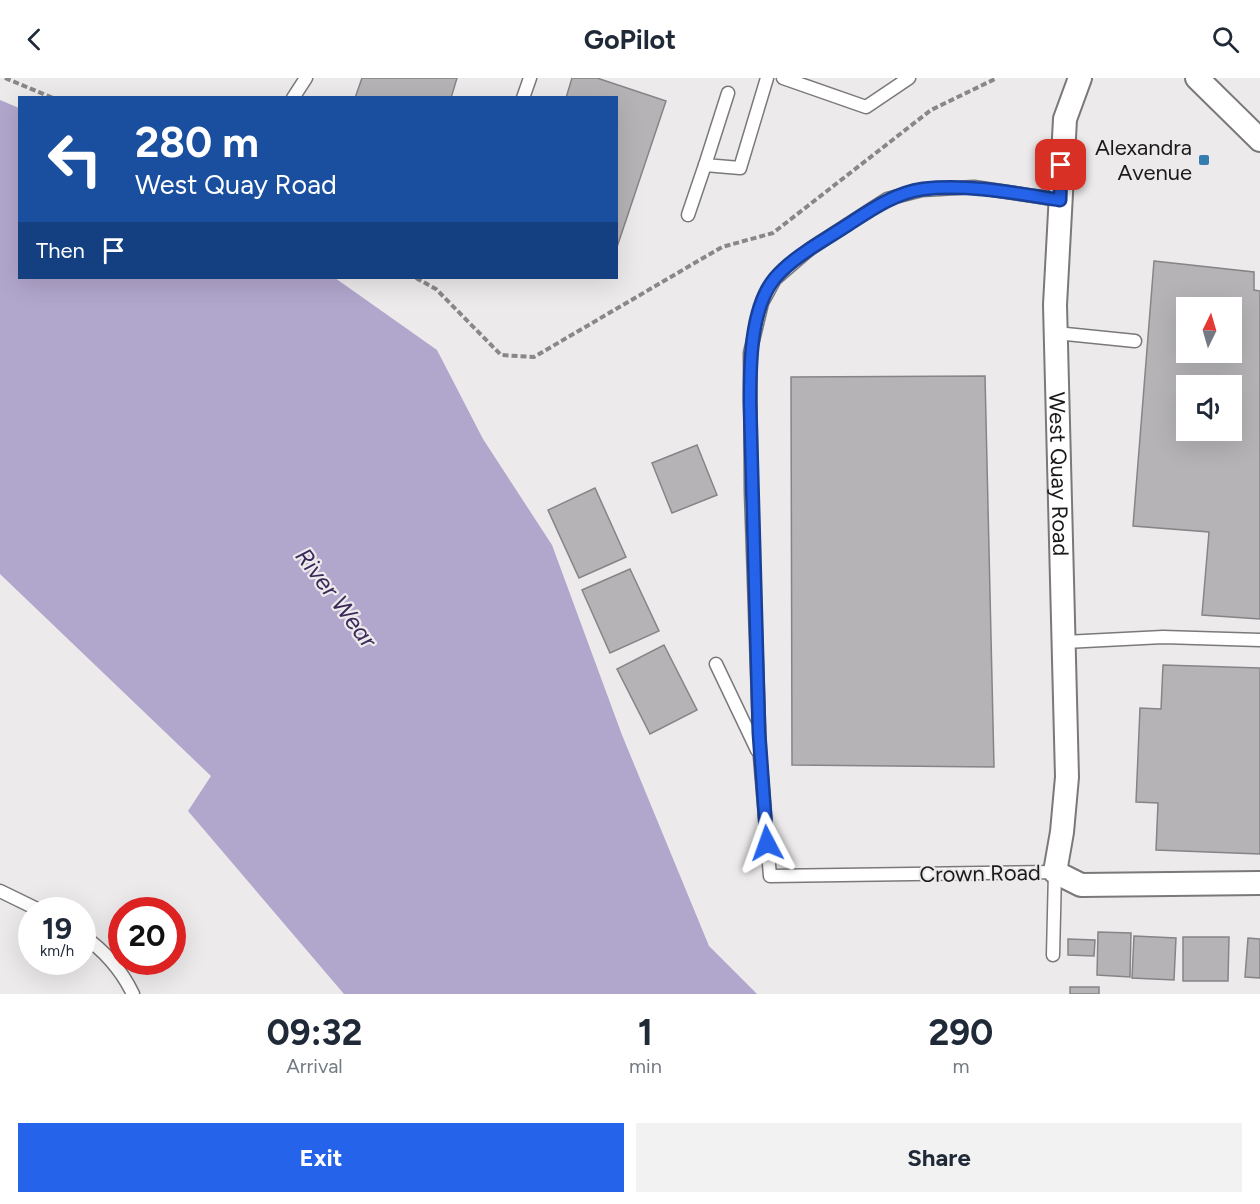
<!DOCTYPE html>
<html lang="en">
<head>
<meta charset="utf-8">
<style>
  :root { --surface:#fff; --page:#f2f2f3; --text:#1f2937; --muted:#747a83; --accent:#2563eb }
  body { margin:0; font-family:Figtree,sans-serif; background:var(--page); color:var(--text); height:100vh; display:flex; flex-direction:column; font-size:22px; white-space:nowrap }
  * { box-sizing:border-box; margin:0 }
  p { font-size:20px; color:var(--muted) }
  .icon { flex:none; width:33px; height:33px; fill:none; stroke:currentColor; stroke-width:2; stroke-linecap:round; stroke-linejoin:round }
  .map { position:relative; height:916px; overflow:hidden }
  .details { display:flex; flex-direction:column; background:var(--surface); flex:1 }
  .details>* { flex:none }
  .banner { position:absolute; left:18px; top:18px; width:600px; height:183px; border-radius:0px; box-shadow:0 6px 24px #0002; background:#1a4fa0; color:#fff; overflow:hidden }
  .needle { width:39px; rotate:5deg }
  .controls { position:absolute; left:1176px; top:219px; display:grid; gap:12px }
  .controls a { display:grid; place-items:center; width:66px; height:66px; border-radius:0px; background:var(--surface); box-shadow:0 6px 24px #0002; font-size:30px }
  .speed { position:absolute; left:18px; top:819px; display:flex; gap:12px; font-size:30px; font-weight:700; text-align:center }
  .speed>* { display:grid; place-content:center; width:78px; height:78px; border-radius:50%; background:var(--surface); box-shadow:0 6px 24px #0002; line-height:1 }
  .speed small { font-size:15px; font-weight:400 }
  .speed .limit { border:9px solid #d22; background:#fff; color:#111 }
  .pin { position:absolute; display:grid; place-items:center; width:51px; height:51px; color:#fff; margin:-26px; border-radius:12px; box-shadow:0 3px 9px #0006 }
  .me { position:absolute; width:66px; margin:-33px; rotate:356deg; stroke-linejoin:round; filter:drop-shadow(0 0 4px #0008) }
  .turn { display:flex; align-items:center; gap:21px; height:126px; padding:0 18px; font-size:27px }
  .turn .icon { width:78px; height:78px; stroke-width:2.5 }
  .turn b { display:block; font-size:42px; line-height:51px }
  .then { display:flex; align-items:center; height:57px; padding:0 18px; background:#0003; gap:12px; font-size:22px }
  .eta { display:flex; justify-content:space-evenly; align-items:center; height:102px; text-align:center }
  .eta b { font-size:36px; font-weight:700; line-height:42px }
  .button { display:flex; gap:12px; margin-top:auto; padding:12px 18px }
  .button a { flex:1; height:69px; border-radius:0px; background:var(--accent); color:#fff; font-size:24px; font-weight:700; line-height:69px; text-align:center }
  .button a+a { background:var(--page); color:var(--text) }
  header { display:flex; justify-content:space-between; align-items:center; height:78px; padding:0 18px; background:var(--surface); font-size:27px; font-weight:700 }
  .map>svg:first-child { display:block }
  .water { fill:#b1a6cc }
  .building { fill:#b5b3b6; stroke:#868486; stroke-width:1.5; fill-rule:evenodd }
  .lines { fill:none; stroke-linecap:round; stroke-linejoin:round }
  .service-casing { stroke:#7b787a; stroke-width:15 }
  .minor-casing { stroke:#7b787a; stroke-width:26 }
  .path { stroke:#898788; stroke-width:4; stroke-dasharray:6 3; stroke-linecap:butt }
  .service { stroke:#fff; stroke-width:12 }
  .minor { stroke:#fff; stroke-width:22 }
  .route-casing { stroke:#184099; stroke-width:15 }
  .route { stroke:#2563eb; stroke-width:10 }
  .poi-dot { fill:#347db1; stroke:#edeaec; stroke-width:2 }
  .labels { text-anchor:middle; stroke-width:4.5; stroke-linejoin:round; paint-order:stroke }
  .poi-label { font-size:22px; fill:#1b1a1b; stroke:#edeaec; text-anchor:end }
  .street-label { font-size:22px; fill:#1b1a1b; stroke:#edeaec }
  .water-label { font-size:24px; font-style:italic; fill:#3b295a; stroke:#edeaec }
</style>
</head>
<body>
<header><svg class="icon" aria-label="back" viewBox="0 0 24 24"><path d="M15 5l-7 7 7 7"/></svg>GoPilot<svg class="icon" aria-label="search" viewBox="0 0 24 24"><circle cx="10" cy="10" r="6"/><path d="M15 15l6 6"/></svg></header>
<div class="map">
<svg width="1260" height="916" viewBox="0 0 1260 916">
  <rect width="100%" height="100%" fill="#edeaec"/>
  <path class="water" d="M0,22L19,30L20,200H335L437,272L483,361L552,467L622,657L709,868L757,916H344L188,733L211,698L0,496Z"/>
  <g class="building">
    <path d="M362,0H457L451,20H355Z"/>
    <path d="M572,0H597L666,23L616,172V20H566Z"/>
    <path d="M1154,183L1254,194V212L1260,213V541L1202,537L1209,454L1133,448ZM1186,230H1232V274H1186ZM1186,308H1232V352H1186Z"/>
    <path d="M985,298L994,689L792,687L791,299Z"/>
    <path d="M697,367L717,417L672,435L652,385Z"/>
    <path d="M595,410L626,479L579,500L548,432Z"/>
    <path d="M630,491L659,553L610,575L582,512Z"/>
    <path d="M664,567L697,632L650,656L617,591Z"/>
    <path d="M1163,587L1260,590V776L1156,772L1158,725L1136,724L1140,630L1161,631Z"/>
    <path d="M1098,854L1131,855L1130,899L1097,897Z"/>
    <path d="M1134,858L1176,860L1174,902L1132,900Z"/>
    <path d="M1183,859H1229L1228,903H1183Z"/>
    <path d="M1248,860L1260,861V900L1245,899Z"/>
    <path d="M1068,861L1095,862L1094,878L1068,877Z"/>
    <rect x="1070" y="909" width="29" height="7"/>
  </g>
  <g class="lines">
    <g class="service-casing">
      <g id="service">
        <path d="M783,0L866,29L909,0"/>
        <path d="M728,15L705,87L740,90L767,0"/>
        <path d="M293,20L306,0"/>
        <path d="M523,20L530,0"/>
        <path d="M688,137L705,87"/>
        <path d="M1056,255L1135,263"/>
        <path d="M1065,564L1163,559L1260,562"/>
        <path d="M716,586L757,672"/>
        <path d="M0,813L39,832"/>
        <path d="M82,857C105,873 121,891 133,916"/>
        <path d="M1053,877L1055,794L770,798L760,679L751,414L750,275L762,225L775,201L811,170L887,121L922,112L974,109L1060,122"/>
      </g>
    </g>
    <g class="minor-casing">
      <g id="minor">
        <path id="s1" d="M1080,0L1065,41L1055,227L1067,699L1062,754L1055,794L1081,807L1260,805"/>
        <path d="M1197,0L1260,62"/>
      </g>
    </g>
    <g class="path">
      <path d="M5,0L53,20"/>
      <path d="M416,200L436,211L501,277L534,279L722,169L773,155L931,32L997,0"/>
    </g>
    <use href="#service" class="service"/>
    <use href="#minor" class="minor"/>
  </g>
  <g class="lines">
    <g class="route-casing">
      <path id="route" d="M767,765L759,655L750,324C750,288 750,230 775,200C794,178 825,162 849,146C872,131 895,115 923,111C969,106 1014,115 1060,122L1061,87"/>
    </g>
    <use href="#route" class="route"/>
  </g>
  <rect class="poi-dot" x="1198" y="76" width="12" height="12" rx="3"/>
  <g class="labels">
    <g class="poi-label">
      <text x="1192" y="77">Alexandra<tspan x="1192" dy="25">Avenue</tspan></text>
    </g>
    <g class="street-label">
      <text dy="8" stroke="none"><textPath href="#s1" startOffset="399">West Quay Road</textPath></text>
      <text transform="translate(980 795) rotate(-1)" y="8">Crown Road</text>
    </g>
    <g class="water-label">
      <text transform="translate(336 520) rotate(53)" y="8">River Wear</text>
    </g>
  </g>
</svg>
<div class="controls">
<a><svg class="needle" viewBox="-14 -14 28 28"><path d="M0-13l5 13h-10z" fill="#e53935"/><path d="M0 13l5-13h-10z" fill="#747a83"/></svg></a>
<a><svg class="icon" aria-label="sound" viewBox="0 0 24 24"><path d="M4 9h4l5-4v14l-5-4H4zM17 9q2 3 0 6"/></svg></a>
</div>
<div class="speed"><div>19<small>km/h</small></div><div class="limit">20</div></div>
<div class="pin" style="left:1061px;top:87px;background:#d93025"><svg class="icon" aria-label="arrive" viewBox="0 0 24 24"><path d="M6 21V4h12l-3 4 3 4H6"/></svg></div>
<svg class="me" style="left:767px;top:765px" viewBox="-20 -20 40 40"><path d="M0-17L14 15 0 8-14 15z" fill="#2563eb" stroke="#fff" stroke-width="4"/></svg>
<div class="banner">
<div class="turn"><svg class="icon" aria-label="left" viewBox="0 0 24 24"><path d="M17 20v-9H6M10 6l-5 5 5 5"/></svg><div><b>280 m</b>West Quay Road</div></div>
<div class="then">Then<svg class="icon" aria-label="arrive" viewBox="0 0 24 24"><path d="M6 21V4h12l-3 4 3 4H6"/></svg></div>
</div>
</div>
<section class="details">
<div class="eta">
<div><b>09:32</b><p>Arrival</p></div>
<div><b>1</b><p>min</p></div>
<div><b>290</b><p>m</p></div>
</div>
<div class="button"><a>Exit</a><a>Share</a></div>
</section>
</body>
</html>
